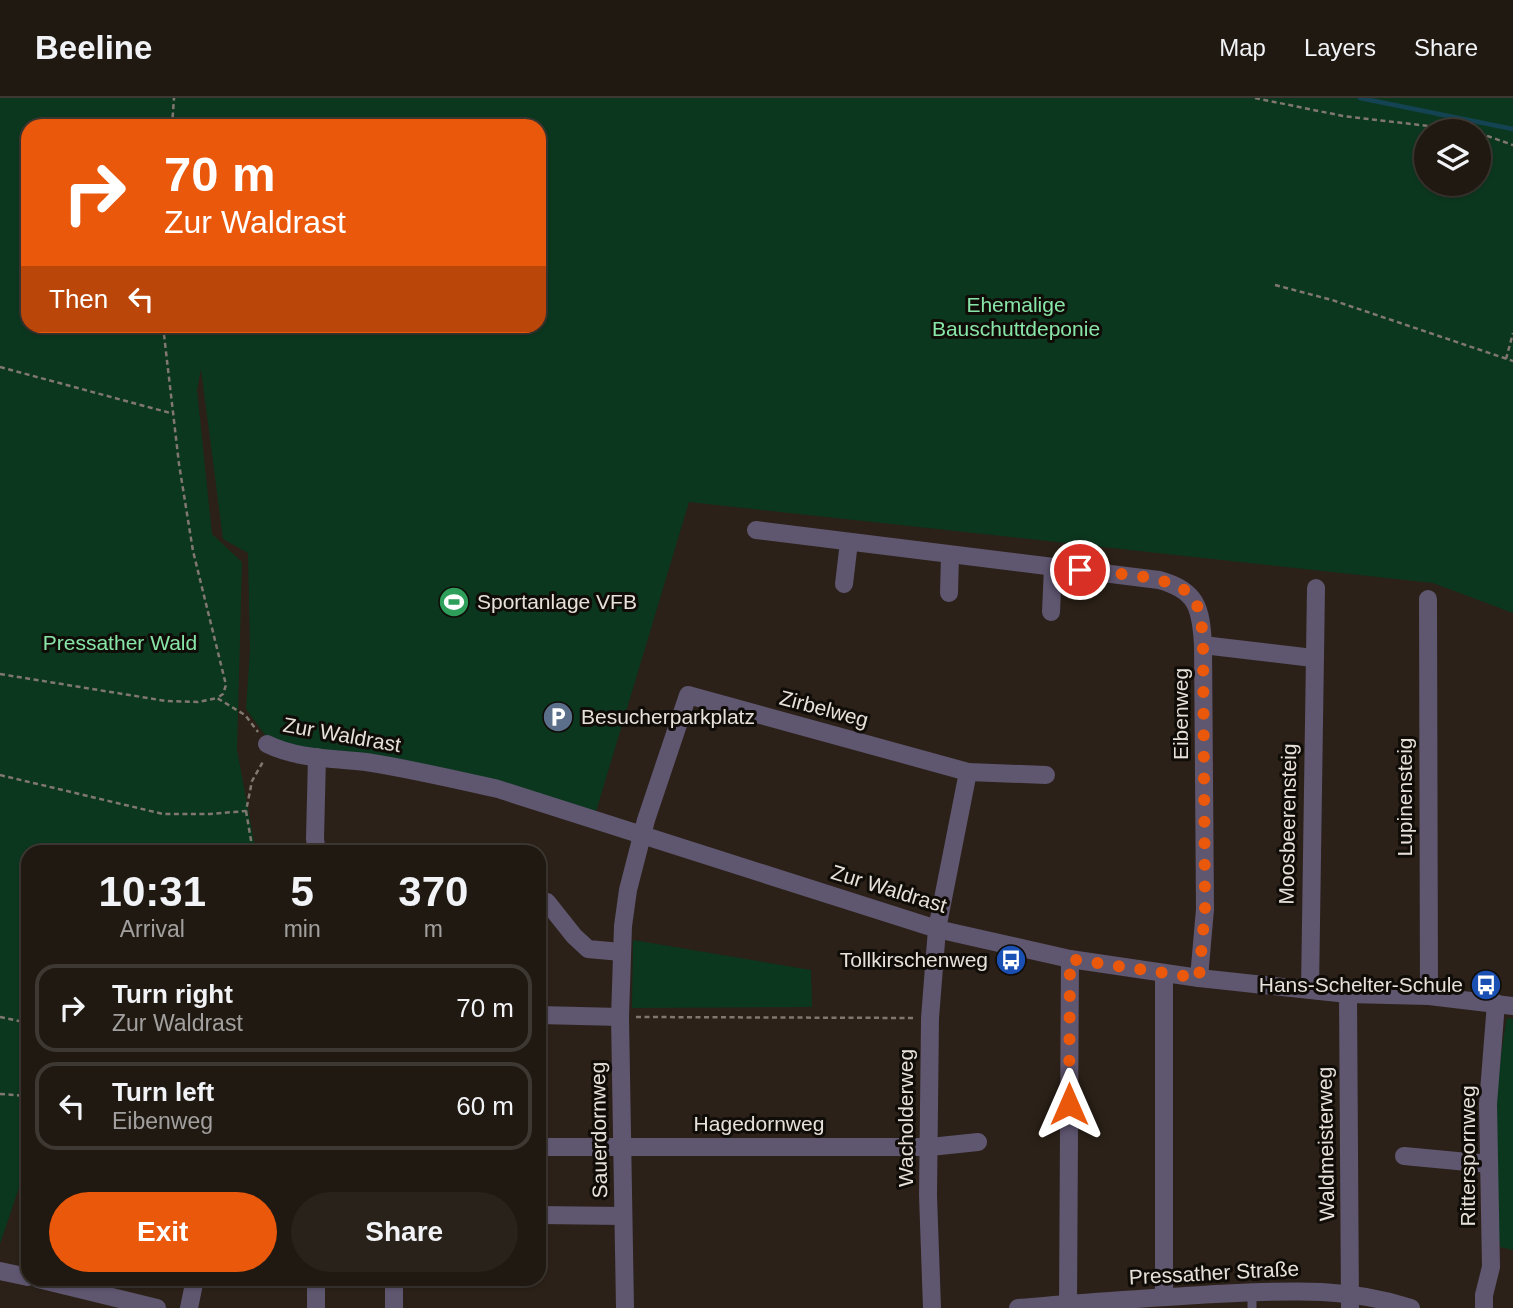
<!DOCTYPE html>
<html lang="en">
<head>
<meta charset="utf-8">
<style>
  :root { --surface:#201912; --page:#28221b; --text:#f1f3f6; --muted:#a2a09f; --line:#3d3832; --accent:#ea580c }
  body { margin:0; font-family:Helvetica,sans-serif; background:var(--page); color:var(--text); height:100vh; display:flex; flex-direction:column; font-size:26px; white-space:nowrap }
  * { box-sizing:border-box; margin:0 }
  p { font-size:23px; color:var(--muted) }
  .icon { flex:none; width:38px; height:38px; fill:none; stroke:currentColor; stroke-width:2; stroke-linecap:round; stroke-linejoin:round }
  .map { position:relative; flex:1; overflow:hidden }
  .side { position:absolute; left:21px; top:747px; width:525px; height:441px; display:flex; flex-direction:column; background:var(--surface); border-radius:21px; box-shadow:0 2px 5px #0004,0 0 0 2px var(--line) }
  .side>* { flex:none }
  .banner { position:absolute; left:21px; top:21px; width:525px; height:214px; border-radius:21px; box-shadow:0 2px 5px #0004,0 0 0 2px var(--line); background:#ea580c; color:#fff; overflow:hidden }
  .fabs { position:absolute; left:1414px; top:21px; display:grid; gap:14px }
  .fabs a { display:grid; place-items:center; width:77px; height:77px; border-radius:50%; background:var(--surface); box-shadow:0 2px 5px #0004,0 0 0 2px var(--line); font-size:35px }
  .pin { position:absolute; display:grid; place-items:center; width:60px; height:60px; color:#fff; margin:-30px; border:4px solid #fff; border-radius:50%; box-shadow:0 2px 7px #0007 }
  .me { position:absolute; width:77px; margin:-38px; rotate:0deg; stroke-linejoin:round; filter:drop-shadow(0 0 5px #0008) }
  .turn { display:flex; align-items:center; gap:24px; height:147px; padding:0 28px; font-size:32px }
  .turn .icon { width:91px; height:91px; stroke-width:2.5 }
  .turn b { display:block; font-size:49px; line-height:60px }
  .then { display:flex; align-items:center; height:66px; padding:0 28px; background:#0003; gap:14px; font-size:26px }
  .eta { display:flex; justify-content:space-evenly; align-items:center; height:119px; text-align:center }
  .eta b { font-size:42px; font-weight:700; line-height:49px }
  .cta { display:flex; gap:14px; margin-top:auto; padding:14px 28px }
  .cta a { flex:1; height:80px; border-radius:42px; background:var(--accent); color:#fff; font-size:28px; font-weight:700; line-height:80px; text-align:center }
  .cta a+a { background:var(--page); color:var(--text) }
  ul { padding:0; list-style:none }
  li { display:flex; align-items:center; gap:21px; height:88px; margin:0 14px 10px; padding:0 14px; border:4px solid var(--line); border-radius:21px }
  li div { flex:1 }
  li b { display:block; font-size:26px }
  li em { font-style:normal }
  header { display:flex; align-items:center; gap:42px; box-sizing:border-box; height:98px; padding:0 35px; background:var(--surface); border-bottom:2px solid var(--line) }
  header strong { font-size:33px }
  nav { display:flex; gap:38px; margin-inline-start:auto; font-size:24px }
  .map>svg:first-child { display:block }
  .green { fill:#0c371f; fill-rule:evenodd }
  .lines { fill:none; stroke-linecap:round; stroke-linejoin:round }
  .stream { stroke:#144454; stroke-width:4.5 }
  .path { stroke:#807870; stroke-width:2.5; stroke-dasharray:5 3.5; stroke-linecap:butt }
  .service { stroke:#5f5670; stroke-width:9 }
  .minor { stroke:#5f5670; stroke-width:18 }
  .route { stroke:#ea580c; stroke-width:12; stroke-dasharray:0 21.6 }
  .labels { text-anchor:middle; stroke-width:6; stroke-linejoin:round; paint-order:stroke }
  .park-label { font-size:21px; fill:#87e5a7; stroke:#100c08 }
  .poi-label { font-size:21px; fill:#e7e1da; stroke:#100c08; text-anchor:start }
  .street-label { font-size:21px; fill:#e7e1da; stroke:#100c08 }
</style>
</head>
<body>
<header>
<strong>Beeline</strong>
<nav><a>Map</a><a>Layers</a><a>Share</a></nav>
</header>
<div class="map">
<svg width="1513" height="1210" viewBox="0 0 1513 1210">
  <rect width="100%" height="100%" fill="#2b2118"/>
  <g class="green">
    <path d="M0,0H1513V515L1433,485L689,404L595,717L271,645L246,611L250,552L248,455L223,441L201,271L197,292L212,436L242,464L237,652L256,754H28V1075H24L0,1146ZM28,28H539V228H28ZM1426,33H1479V86H1426Z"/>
    <path d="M633,842L811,872L812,909L632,910Z"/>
    <path d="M1507,920L1513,921V1152L1500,1149C1491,1073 1493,995 1507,920Z"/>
  </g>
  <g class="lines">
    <path class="stream" d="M1360,0L1513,31"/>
    <g class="path">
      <path d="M1255,0L1343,18L1471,33"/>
      <path d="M172,28L174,0"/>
      <path d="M1479,35L1513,47"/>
      <path d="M1275,187L1332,202L1513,263"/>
      <path d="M163,228L179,366L193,453L226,587L223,596L217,600L245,617L258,634"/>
      <path d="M1506,261L1513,235"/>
      <path d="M0,269L174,316"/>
      <path d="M0,576L166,603L198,604L217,600"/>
      <path d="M0,677L163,716H210L246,713L252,683L264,662"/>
      <path d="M246,713L253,754"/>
      <path d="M0,919L28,925"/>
      <path d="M636,919L916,920"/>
      <path d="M0,996L28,998"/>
    </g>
    <path class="service" d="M1252,1195V1210"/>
    <g class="minor">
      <path d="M756,432L1159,482C1197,492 1201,510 1203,547L1205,811L1199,880"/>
      <path d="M844,486L849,444"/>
      <path d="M949,495L950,457"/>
      <path d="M1428,501L1429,898"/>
      <path d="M1051,514L1053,469"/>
      <path d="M1203,547L1313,560"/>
      <path d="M267,646C297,661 333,660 366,664C411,671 454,681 498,691L937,831L1070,861L1199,880L1310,892L1348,896L1429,898L1513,908"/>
      <path d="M317,659L315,741L317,754"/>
      <path d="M968,674L1046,677"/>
      <path d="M547,804L574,838L588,851L621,854"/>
      <path d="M1310,892L1316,490"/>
      <path d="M1348,896L1350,1210"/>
      <path d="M539,917L620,919"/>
      <path d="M539,1049H930L978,1044"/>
      <path d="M1404,1058L1489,1066"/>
      <path d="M539,1117L623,1118"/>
      <path d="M0,1173L28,1179"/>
      <path d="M38,1181L157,1210"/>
      <path d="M316,1181V1210"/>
      <path d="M1164,1199V875"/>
      <path d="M189,1210L195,1181"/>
      <path d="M394,1210V1181"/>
      <path d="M625,1210L620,919L623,828L628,792L646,722L688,597L968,674L937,831L930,920L928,1097L932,1210"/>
      <path d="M1018,1210C1084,1204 1150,1200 1215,1196C1284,1193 1344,1188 1411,1210"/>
      <path d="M1068,1210L1070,861"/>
      <path d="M1484,1210V1197L1491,1169L1488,1006L1496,905"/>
    </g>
  </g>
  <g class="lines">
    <path class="route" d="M1069,1006L1070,861L1199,880L1205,811L1203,547C1202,532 1202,513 1193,500C1177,476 1108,476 1080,472"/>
  </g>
  <defs>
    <g id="stadium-disc" transform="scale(1.575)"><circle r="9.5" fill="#2e9e5b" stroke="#100c08"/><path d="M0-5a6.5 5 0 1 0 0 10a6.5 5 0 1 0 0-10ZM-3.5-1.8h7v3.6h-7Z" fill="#fff"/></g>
    <g id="parking-disc" transform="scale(1.575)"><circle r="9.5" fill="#5c6f8a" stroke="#100c08"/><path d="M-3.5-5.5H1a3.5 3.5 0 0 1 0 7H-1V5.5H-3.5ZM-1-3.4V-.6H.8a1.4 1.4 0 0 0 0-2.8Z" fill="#fff"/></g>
    <g id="bus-disc" transform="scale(1.575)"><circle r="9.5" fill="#1a4fb4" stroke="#100c08"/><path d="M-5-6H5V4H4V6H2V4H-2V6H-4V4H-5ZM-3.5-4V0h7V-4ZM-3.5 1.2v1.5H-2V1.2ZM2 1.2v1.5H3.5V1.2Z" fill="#fff"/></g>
  </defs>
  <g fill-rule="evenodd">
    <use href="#stadium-disc" x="454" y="504"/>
    <use href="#parking-disc" x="558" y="619"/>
    <use href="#bus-disc" x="1011" y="862"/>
    <use href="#bus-disc" x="1486" y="887"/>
  </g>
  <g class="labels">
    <g class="park-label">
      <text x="1016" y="214">Ehemalige<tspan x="1016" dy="24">Bauschuttdeponie</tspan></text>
      <text x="120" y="552">Pressather Wald</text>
    </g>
    <g class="poi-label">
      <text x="477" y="511">Sportanlage VFB</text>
      <text x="581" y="626">Besucherparkplatz</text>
      <text x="988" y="869" text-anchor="end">Tollkirschenweg</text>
      <text x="1463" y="894" text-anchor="end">Hans-Schelter-Schule</text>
    </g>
    <g class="street-label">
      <text transform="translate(824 611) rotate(15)" y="7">Zirbelweg</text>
      <text transform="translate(1181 616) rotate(-90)" y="7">Eibenweg</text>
      <text transform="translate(342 637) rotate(10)" y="7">Zur Waldrast</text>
      <text transform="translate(1405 699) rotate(-90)" y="7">Lupinensteig</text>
      <text transform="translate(1288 726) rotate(-89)" y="7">Moosbeerensteig</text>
      <text transform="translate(889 791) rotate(17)" y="7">Zur Waldrast</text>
      <text transform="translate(906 1020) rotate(-90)" y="7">Wacholderweg</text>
      <text x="759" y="1033">Hagedornweg</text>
      <text transform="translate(599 1032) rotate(-91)" y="7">Sauerdornweg</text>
      <text transform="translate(1326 1046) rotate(-91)" y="7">Waldmeisterweg</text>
      <text transform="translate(1468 1058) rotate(-90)" y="7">Ritterspornweg</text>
      <text transform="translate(1214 1175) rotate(-3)" y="7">Pressather Straße</text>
    </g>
  </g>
</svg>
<div class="fabs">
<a><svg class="icon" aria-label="layers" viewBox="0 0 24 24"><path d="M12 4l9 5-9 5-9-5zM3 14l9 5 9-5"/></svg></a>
</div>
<div class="pin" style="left:1080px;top:472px;background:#d93025"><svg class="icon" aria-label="arrive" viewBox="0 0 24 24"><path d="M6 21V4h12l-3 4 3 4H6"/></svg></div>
<svg class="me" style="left:1069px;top:1006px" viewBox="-20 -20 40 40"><path d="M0-17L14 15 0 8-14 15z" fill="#ea580c" stroke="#fff" stroke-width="4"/></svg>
<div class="banner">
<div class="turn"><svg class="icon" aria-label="right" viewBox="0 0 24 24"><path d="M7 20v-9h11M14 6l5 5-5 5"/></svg><div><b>70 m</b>Zur Waldrast</div></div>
<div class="then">Then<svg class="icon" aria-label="left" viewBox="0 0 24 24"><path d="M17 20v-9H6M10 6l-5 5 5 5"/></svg></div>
</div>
<section class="side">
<div class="eta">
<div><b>10:31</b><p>Arrival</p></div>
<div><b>5</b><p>min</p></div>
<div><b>370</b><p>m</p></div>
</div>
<ul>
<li><svg class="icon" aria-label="right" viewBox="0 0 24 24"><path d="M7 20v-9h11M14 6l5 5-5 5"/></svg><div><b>Turn right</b><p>Zur Waldrast</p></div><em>70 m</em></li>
<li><svg class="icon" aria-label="left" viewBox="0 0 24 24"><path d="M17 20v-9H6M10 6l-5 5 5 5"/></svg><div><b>Turn left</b><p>Eibenweg</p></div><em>60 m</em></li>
</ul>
<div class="cta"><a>Exit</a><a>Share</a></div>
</section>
</div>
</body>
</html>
